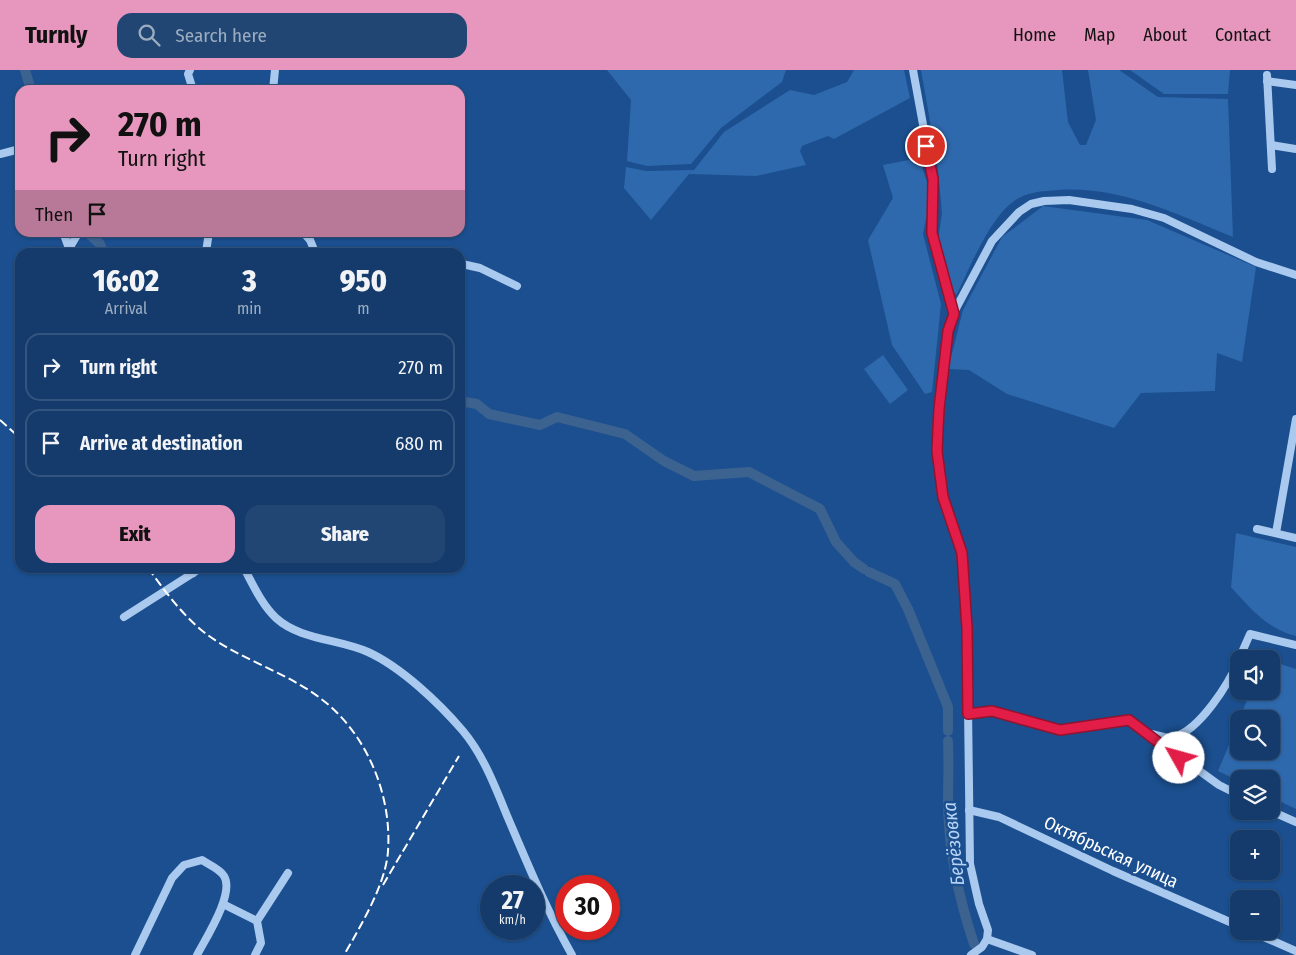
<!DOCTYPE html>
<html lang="en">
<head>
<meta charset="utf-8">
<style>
  :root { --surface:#143b6b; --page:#214673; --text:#f1f3f6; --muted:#9dadc1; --line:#33557e; --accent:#e797bd }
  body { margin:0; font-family:"Fira Sans Condensed",sans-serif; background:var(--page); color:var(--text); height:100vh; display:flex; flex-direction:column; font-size:19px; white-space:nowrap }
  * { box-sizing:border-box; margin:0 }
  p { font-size:16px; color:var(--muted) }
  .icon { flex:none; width:28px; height:28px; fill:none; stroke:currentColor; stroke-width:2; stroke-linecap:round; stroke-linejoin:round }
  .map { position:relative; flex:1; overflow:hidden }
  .drawer { position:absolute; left:15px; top:178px; width:450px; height:325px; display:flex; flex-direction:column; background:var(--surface); border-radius:15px; box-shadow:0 1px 4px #0004,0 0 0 1px var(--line) }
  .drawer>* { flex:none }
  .guide { position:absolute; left:15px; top:15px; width:450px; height:152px; border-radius:15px; box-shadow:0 1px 4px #0004,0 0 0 1px var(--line); background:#e797bd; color:#111; overflow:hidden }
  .controls { position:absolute; left:1230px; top:580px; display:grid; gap:10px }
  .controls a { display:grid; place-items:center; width:50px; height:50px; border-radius:10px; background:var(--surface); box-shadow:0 1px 4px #0004,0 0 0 1px var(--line); font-size:25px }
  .speed { position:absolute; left:480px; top:805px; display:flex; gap:10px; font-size:25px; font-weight:700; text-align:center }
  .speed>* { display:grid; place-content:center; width:65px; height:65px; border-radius:50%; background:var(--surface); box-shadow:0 1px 4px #0004,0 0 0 1px var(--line); line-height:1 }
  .speed small { font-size:12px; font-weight:400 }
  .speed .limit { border:8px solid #d22; background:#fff; color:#111 }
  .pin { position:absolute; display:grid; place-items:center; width:42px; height:42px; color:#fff; margin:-21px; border:2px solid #fff; border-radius:50%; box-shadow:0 1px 5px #0007 }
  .me { position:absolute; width:55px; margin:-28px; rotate:308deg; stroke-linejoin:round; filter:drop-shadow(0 0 4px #0008) }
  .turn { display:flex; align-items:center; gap:18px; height:105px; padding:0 20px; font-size:22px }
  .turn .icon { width:65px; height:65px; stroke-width:2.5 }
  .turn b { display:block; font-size:35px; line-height:42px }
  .then { display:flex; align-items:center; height:48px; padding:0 20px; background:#0003; gap:10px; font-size:19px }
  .eta { display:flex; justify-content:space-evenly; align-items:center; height:85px; text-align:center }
  .eta b { font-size:30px; font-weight:800; line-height:35px }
  .action { display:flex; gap:10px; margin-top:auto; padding:10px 20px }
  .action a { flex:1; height:58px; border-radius:15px; background:var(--accent); color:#111; font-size:20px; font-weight:800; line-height:58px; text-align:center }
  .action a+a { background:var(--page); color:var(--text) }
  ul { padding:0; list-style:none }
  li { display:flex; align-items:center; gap:15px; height:68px; margin:0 10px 8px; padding:0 10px; border:2px solid var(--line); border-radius:15px }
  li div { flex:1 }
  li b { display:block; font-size:19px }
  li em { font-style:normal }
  header { display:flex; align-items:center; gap:30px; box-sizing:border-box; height:70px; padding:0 25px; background:var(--accent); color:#111 }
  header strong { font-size:24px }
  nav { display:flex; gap:28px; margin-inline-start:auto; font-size:18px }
  .search { width:350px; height:45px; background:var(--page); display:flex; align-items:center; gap:12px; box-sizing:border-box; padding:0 18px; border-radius:15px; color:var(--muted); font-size:19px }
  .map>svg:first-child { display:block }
  .green { fill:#2e69ad }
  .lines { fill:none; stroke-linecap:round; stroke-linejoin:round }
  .river { stroke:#3c6290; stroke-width:10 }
  .minor { stroke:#a9c9ee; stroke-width:8 }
  .rail { stroke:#fff; stroke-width:2; stroke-dasharray:9 4; stroke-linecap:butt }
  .route-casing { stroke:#92132f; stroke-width:12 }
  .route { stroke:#e11d48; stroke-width:9 }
  .labels { text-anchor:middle; stroke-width:5; stroke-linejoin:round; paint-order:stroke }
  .street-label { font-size:18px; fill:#fff; stroke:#1b4f8f }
  .water-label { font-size:19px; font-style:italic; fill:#b5d3f5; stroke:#1b4f8f }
</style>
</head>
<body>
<header>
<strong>Turnly</strong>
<div class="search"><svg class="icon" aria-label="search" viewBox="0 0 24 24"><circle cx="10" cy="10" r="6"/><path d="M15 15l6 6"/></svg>Search here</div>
<nav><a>Home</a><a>Map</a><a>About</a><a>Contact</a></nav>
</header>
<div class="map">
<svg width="1296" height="885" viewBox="0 0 1296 885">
  <rect width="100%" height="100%" fill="#1b4f8f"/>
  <g class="green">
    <path d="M607,0H786L782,12L721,58L691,94L647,96L627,91L631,30Z"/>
    <path d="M854,0H904L910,28L834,69L828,66L802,76L800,81L806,95L756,106L689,104L651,150L624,118L626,97L646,101L694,100L724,62L790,20L814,25L847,12Z"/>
    <path d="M921,0H1062L1068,52L1080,75H1086L1096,50L1088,0H1119L1158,27L1228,29L1233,167C1174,143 1113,112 1047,121C1033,122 1020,125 1009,135C987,155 970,197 957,224L952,223L938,170L942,143L937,91Z"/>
    <path d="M1130,0H1230L1228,24H1164Z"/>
    <path d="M919,88L927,112L928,139L923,164L941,234L932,322L925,324L892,275L868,170L893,128L883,95Z"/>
    <path d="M1043,136L1147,150L1256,197L1242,292L1217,283L1215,321L1141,323L1114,358L1007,324L969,300L948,299L963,240L1002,167Z"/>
    <path d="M883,285L908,320L890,334L864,299Z"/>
    <path d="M1236,463L1296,477V566C1267,559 1250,538 1231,517Z"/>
    <path d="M1271,591L1296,599V739L1271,727V709H1239V711L1218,701L1239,651V681H1271V649H1239L1251,621H1271Z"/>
  </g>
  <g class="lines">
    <g class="river">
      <path d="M25,0L31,20"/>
      <path d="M87,162L100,174L103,182"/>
      <path d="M460,331L477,334L489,344L540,355L557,347L625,364L664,391L694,406L749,402L820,439L836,472L854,492L864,499"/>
      <path d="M869,502L895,514L908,539L948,637V661"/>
      <path d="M948,671C949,693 948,714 948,736C949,784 959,829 974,874"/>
    </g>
    <g class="minor">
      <path d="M190,0L188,4L193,20"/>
      <path d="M913,0L933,109L932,163L953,244"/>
      <path d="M1267,5L1272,99"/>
      <path d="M1267,11L1296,15"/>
      <path d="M273,20L275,0"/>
      <path d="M1271,75L1296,79"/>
      <path d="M0,84L16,80L20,86"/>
      <path d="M63,162L70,181"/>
      <path d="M303,162L310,170L315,182"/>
      <path d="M67,182L79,162"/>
      <path d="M206,182L209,162"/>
      <path d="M460,196L462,194L480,198L517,216"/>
      <path d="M1257,459L1296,468"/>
      <path d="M1276,463L1296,349"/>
      <path d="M180,498L193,503"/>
      <path d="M244,498C253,515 262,535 276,548C300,570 339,569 368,582C401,597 439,633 463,661C484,686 496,719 508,748C528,795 547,841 572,885"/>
      <path d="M124,547L201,498"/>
      <path d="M1239,589L1250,564L1296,575"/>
      <path d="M969,644L992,641L1060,660L1129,650L1219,715L1239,725"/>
      <path d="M1151,664C1158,665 1168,669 1174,667C1200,660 1229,613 1239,590"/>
      <path d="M969,740L999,747L1113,801L1239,856"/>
      <path d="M1271,741L1296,752"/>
      <path d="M223,834L257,851"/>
      <path d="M1250,861L1296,881"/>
      <path d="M987,869L1032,885"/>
      <path d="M135,885L172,808L184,795L202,790C209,795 219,798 224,806C235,823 206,868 197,885"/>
      <path d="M255,885L261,873L257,851L288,803"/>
      <path d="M971,885L982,877L987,869L988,860L979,834L970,794L967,558L962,483L943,427L937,381L939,339L948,261L953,244L992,171L1019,142L1031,134L1044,131L1069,130L1132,139L1164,148L1256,192L1296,205"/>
    </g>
    <g class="rail">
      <path d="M0,350L20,368"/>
      <path d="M148,498C165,521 182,545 205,563C239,589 286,602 320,628C366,662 392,724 388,781C386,814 360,857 344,885"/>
      <path d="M383,815L459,686"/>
    </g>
  </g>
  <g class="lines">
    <g class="route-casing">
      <path id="route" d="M926,76L933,109L932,163L954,244L948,261L939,339L937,381L943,427L962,483L967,558L968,644L992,641L1060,660L1129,650L1179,688"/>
    </g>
    <use href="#route" class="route"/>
  </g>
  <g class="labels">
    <g class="street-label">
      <text transform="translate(1111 782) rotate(25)" y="6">Октябрьская улица</text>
    </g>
    <g class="water-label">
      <text transform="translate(953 774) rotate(-96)" y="7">Берёзовка</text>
    </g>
  </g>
</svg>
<div class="controls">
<a><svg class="icon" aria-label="sound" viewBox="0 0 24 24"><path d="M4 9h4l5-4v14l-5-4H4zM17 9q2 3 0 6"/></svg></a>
<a><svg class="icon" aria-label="search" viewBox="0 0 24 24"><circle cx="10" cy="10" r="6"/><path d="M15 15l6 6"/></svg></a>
<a><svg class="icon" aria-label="layers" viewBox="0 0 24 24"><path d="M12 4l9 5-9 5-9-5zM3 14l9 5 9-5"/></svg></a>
<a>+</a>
<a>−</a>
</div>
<div class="speed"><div>27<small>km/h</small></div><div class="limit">30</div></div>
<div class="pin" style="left:926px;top:76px;background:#d93025"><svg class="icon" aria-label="arrive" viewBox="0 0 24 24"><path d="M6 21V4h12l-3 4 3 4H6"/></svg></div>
<svg class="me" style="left:1179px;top:688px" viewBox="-20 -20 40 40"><circle r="19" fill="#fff"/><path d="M0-13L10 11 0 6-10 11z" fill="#e11d48"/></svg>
<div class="guide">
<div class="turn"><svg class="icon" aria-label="right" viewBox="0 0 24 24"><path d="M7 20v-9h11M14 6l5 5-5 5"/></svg><div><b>270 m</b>Turn right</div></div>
<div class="then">Then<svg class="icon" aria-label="arrive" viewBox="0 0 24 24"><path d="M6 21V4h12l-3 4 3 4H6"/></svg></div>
</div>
<section class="drawer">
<div class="eta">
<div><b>16:02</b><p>Arrival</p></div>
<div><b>3</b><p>min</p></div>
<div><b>950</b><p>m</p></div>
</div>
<ul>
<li><svg class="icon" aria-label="right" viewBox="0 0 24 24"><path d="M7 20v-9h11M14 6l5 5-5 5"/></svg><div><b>Turn right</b></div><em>270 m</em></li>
<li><svg class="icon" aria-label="arrive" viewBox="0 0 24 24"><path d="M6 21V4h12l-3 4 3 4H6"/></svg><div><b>Arrive at destination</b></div><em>680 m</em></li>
</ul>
<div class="action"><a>Exit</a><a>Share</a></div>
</section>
</div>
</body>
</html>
